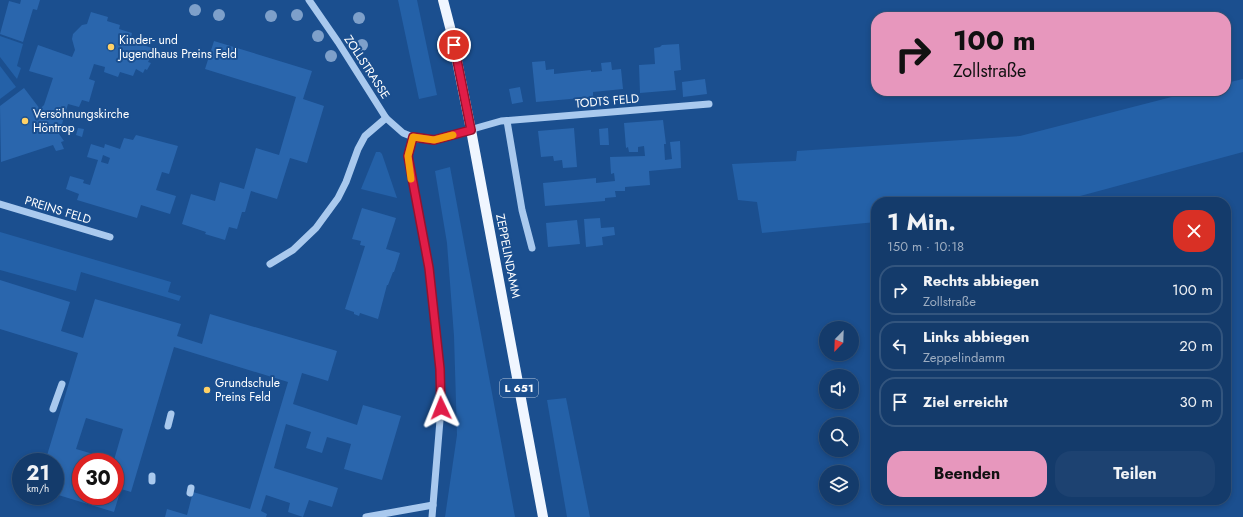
<!DOCTYPE html>
<html lang="de">
<head>
<meta charset="utf-8">
<style>
  :root { --surface:#143b6b; --page:#1d4271; --text:#f1f3f6; --muted:#9dadc1; --line:#33557e; --accent:#e797bd }
  body { margin:0; font-family:Jost,sans-serif; background:var(--page); color:var(--text); height:100vh; display:flex; flex-direction:column; font-size:15px; white-space:nowrap }
  * { box-sizing:border-box; margin:0 }
  p { font-size:13px; color:var(--muted) }
  .icon { flex:none; width:22px; height:22px; fill:none; stroke:currentColor; stroke-width:2; stroke-linecap:round; stroke-linejoin:round }
  .map { position:relative; flex:1; overflow:hidden }
  .details { position:absolute; left:871px; top:197px; width:360px; height:308px; display:flex; flex-direction:column; background:var(--surface); border-radius:16px; box-shadow:0 2px 6px #0003,0 0 0 1px var(--line) }
  .details>* { flex:none }
  .guide { position:absolute; left:871px; top:12px; width:360px; height:84px; border-radius:16px; box-shadow:0 2px 6px #0003,0 0 0 1px var(--line); background:#e797bd; color:#111; overflow:hidden }
  .needle { width:26px; rotate:203deg }
  .fabs { position:absolute; left:819px; top:321px; display:grid; gap:8px }
  .fabs a { display:grid; place-items:center; width:40px; height:40px; border-radius:50%; background:var(--surface); box-shadow:0 2px 6px #0003,0 0 0 1px var(--line); font-size:20px }
  .speed { position:absolute; left:12px; top:453px; display:flex; gap:8px; font-size:20px; font-weight:700; text-align:center }
  .speed>* { display:grid; place-content:center; width:52px; height:52px; border-radius:50%; background:var(--surface); box-shadow:0 2px 6px #0003,0 0 0 1px var(--line); line-height:1 }
  .speed small { font-size:10px; font-weight:400 }
  .speed .limit { border:6px solid #d22; background:#fff; color:#111 }
  .pin { position:absolute; display:grid; place-items:center; width:34px; height:34px; color:#fff; margin:-17px; border:2px solid #fff; border-radius:50%; box-shadow:0 1px 4px #0007 }
  .me { position:absolute; width:44px; margin:-22px; rotate:358deg; stroke-linejoin:round; filter:drop-shadow(0 0 3px #0008) }
  .turn { display:flex; align-items:center; gap:14px; height:84px; padding:0 16px; font-size:18px }
  .turn .icon { width:52px; height:52px; stroke-width:2.5 }
  .turn b { display:block; font-size:28px; line-height:34px }
  .round { display:grid; place-items:center; flex:none; width:42px; height:42px; border-radius:16px; background:var(--page) }
  .headline { display:flex; align-items:center; justify-content:space-between; height:68px; padding:0 16px }
  h1 { font-size:24px; font-weight:700; line-height:30px }
  .button { display:flex; gap:8px; margin-top:auto; padding:8px 16px }
  .button a { flex:1; height:46px; border-radius:16px; background:var(--accent); color:#111; font-size:16px; font-weight:700; line-height:46px; text-align:center }
  .button a+a { background:var(--page); color:var(--text) }
  ul { padding:0; list-style:none }
  li { display:flex; align-items:center; gap:12px; height:50px; margin:0 8px 6px; padding:0 8px; border:2px solid var(--line); border-radius:16px }
  li div { flex:1 }
  li b { display:block; font-size:15px }
  li em { font-style:normal }
  .map>svg:first-child { display:block }
  .green { fill:#2461a8 }
  .building { fill:#2a66ad; fill-rule:evenodd }
  .lines { fill:none; stroke-linecap:round; stroke-linejoin:round }
  .minor { stroke:#a9c9ee; stroke-width:7 }
  .major { stroke:#f0f6ff; stroke-width:10 }
  .tree { fill:#7ea0ca }
  .route-casing { stroke:#92132f; stroke-width:10 }
  .route { stroke:#e11d48; stroke-width:7 }
  .slow { stroke:#f59e0b; stroke-width:7 }
  .poi-dot { fill:#ffd166; stroke:#1b4f8f; stroke-width:1.5 }
  .labels { text-anchor:middle; stroke-width:4; stroke-linejoin:round; paint-order:stroke }
  .shield { fill:#1b4f8f; stroke:#bbcadd; stroke-width:1 }
  .shield-label { font-size:11px; font-weight:bold; fill:#fff }
  .poi-label { font-size:12px; fill:#fff; stroke:#1b4f8f; text-anchor:start }
  .street-label { font-size:12px; fill:#fff; stroke:#1b4f8f }
</style>
</head>
<body>
<div class="map">
<svg width="1243" height="517" viewBox="0 0 1243 517">
  <rect width="100%" height="100%" fill="#1b4f8f"/>
  <g class="green">
    <path d="M398,0H417L437,95L419,99Z"/>
    <path d="M0,36L23,44L17,66L21,68L17,79L0,57Z"/>
    <path d="M0,66L16,87L0,99Z"/>
    <path d="M1243,79V152L1058,202H876V222L762,233L757,202L738,200L732,164L796,161L797,151L1020,136L1195,91H1226V83Z"/>
    <path d="M376,152H380L382,154L397,198L361,189Z"/>
    <path d="M450,167L515,517H445L457,435L454,336L447,243L435,171Z"/>
    <path d="M0,232L171,282L168,292L181,296L179,301L81,272L76,291L0,270Z"/>
    <path d="M566,398L590,517H567L547,400Z"/>
  </g>
  <g class="building">
    <path d="M21,0H40L37,10L33,9L23,42L0,34L9,1L20,4Z"/>
    <path d="M91,12L108,17L107,21L120,25L119,29L132,33L131,37L144,41L143,45L155,49L148,62L151,63L147,70L145,69L143,73L136,69L133,76L120,72L118,77L104,72L105,67L94,64L89,79L95,81L89,102L82,100L79,107L68,104L59,134L64,141L61,142L64,149L56,151L53,145L1,162L0,106L24,88L40,109L44,105L53,78L29,71L38,45L72,57L75,50L72,39L73,34L82,25L87,24Z"/>
    <path d="M214,41L312,71L303,99L324,106L307,163L290,158L277,199L251,191L245,212H242L237,229L229,227L225,240L205,234L206,232L182,224L191,194L215,201L220,182L244,189L256,148L279,155L296,97L205,69Z"/>
    <path d="M679,44L681,70L674,71L676,90L640,93L639,65L655,64L654,48L660,47L662,45Z"/>
    <path d="M545,61L546,70L554,69V74L591,70V72L602,71L601,63L611,62L612,70L621,69L623,89L593,92V97L536,102L532,62Z"/>
    <path d="M705,79L707,94L683,97L682,82Z"/>
    <path d="M520,87L523,102L512,104L509,89Z"/>
    <path d="M663,120L666,144H664L665,160L672,159L670,142L680,141L681,168L649,171L650,185L625,187V191H615L616,197L605,198V201L545,206L543,183L596,178V183L615,181L614,173L611,174L610,157L645,156L644,146L638,147V152H629L628,147L626,148L624,123Z"/>
    <path d="M78,128L84,129L82,137L76,135Z"/>
    <path d="M574,128L577,167L563,168L562,160L554,161L553,156L541,157L538,131Z"/>
    <path d="M608,128L609,145H600L599,129Z"/>
    <path d="M136,135L178,146L169,174L162,172L156,190L176,196L170,214L141,205L137,218L77,200L79,194L66,189L70,176L84,180L83,183L90,185L98,160L87,157L91,144L104,148L105,144L120,149L124,138L133,140ZM103,155L110,158L108,164L101,162Z"/>
    <path d="M362,208L396,218L386,249L400,253L394,272H393L388,285H387L378,319L360,313L359,316L354,314V312L345,309L365,246L360,245L361,241L352,239Z"/>
    <path d="M600,218L601,228L614,227L615,235L602,237L603,245L586,247L584,219Z"/>
    <path d="M577,220L580,244L548,247L546,223Z"/>
    <path d="M0,280L70,302L61,331L83,338L95,299L181,324L177,336L202,344L210,314L337,351L328,381L302,373L293,404L357,425L363,405L401,416L382,480L344,469L351,444L327,437L322,453L306,448L311,432L286,424L274,468L338,488L332,507L309,500L303,517L288,512L290,503L266,495L261,511L267,514L266,517H165L167,509L187,515L193,492L250,509L288,382L174,347L131,492L121,489L114,512L55,494V462H45L78,353L0,329ZM86,418L123,429L114,460L76,449ZM81,462H115V496H81Z"/>
  </g>
  <g class="lines">
    <g class="minor">
      <path d="M309,0L338,42L386,118L403,133L418,139L434,140L501,121L709,104"/>
      <path d="M507,121L522,210L532,248"/>
      <path d="M413,137L408,155L429,268L440,369L441,408L432,517"/>
      <path d="M0,204L110,237"/>
      <path d="M270,264L293,250L316,228L338,198L346,182L358,149L365,136L386,118"/>
      <path d="M53,409L62,384"/>
      <path d="M168,426L171,414"/>
      <path d="M152,481V476"/>
      <path d="M190,493L191,488"/>
      <path d="M366,517L433,505"/>
    </g>
    <path class="major" d="M443,0L451,31L471,130L543,517"/>
  </g>
  <g class="tree">
    <circle cx="195" cy="10" r="6"/>
    <circle cx="219" cy="15" r="6"/>
    <circle cx="297" cy="15" r="6"/>
    <circle cx="271" cy="16" r="6"/>
    <circle cx="359" cy="18" r="6"/>
    <circle cx="318" cy="36" r="6"/>
    <circle cx="362" cy="45" r="6"/>
    <circle cx="331" cy="56" r="6"/>
  </g>
  <g class="lines">
    <g class="route-casing">
      <path id="route" d="M441,408L440,369L429,268L408,156L413,137L434,140L471,130L454,45"/>
    </g>
    <use href="#route" class="route"/>
    <path class="slow" d="M411,179L408,156L413,137L434,140L453,135"/>
  </g>
  <g class="poi-dot">
    <circle cx="111" cy="47" r="4"/>
    <circle cx="25" cy="121" r="4"/>
    <circle cx="207" cy="390" r="4"/>
  </g>
  <g class="labels">
    <rect class="shield" x="500" y="379" width="38" height="18" rx="3"/>
    <g class="shield-label">
      <text x="519" y="392">L 651</text>
    </g>
    <g class="poi-label">
      <text x="119" y="44">Kinder- und<tspan x="119" dy="14">Jugendhaus Preins Feld</tspan></text>
      <text x="33" y="118">Versöhnungskirche<tspan x="33" dy="14">Höntrop</tspan></text>
      <text x="215" y="387">Grundschule<tspan x="215" dy="14">Preins Feld</tspan></text>
    </g>
    <g class="street-label">
      <text transform="translate(367 67) rotate(57)" y="4">ZOLLSTRASSE</text>
      <text transform="translate(607 101) rotate(-5)" y="4">TODTS FELD</text>
      <text transform="translate(58 210) rotate(17)" y="4">PREINS FELD</text>
      <text transform="translate(508 256) rotate(79)" y="4">ZEPPELINDAMM</text>
    </g>
  </g>
</svg>
<div class="fabs">
<a><svg class="needle" viewBox="-14 -14 28 28"><path d="M0-13l5 13h-10z" fill="#e53935"/><path d="M0 13l5-13h-10z" fill="#9dadc1"/></svg></a>
<a><svg class="icon" aria-label="sound" viewBox="0 0 24 24"><path d="M4 9h4l5-4v14l-5-4H4zM17 9q2 3 0 6"/></svg></a>
<a><svg class="icon" aria-label="search" viewBox="0 0 24 24"><circle cx="10" cy="10" r="6"/><path d="M15 15l6 6"/></svg></a>
<a><svg class="icon" aria-label="layers" viewBox="0 0 24 24"><path d="M12 4l9 5-9 5-9-5zM3 14l9 5 9-5"/></svg></a>
</div>
<div class="speed"><div>21<small>km/h</small></div><div class="limit">30</div></div>
<div class="pin" style="left:454px;top:45px;background:#d93025"><svg class="icon" aria-label="arrive" viewBox="0 0 24 24"><path d="M6 21V4h12l-3 4 3 4H6"/></svg></div>
<svg class="me" style="left:441px;top:408px" viewBox="-20 -20 40 40"><path d="M0-17L14 15 0 8-14 15z" fill="#e11d48" stroke="#fff" stroke-width="4"/></svg>
<div class="guide">
<div class="turn"><svg class="icon" aria-label="right" viewBox="0 0 24 24"><path d="M7 20v-9h11M14 6l5 5-5 5"/></svg><div><b>100 m</b>Zollstraße</div></div>
</div>
<section class="details">
<div class="headline"><div><h1>1 Min.</h1><p>150 m · 10:18</p></div><a class="round" style="background:#d93025;color:#fff"><svg class="icon" aria-label="close" viewBox="0 0 24 24"><path d="M6 6l12 12M18 6L6 18"/></svg></a></div>
<ul>
<li><svg class="icon" aria-label="right" viewBox="0 0 24 24"><path d="M7 20v-9h11M14 6l5 5-5 5"/></svg><div><b>Rechts abbiegen</b><p>Zollstraße</p></div><em>100 m</em></li>
<li><svg class="icon" aria-label="left" viewBox="0 0 24 24"><path d="M17 20v-9H6M10 6l-5 5 5 5"/></svg><div><b>Links abbiegen</b><p>Zeppelindamm</p></div><em>20 m</em></li>
<li><svg class="icon" aria-label="arrive" viewBox="0 0 24 24"><path d="M6 21V4h12l-3 4 3 4H6"/></svg><div><b>Ziel erreicht</b></div><em>30 m</em></li>
</ul>
<div class="button"><a>Beenden</a><a>Teilen</a></div>
</section>
</div>
</body>
</html>
